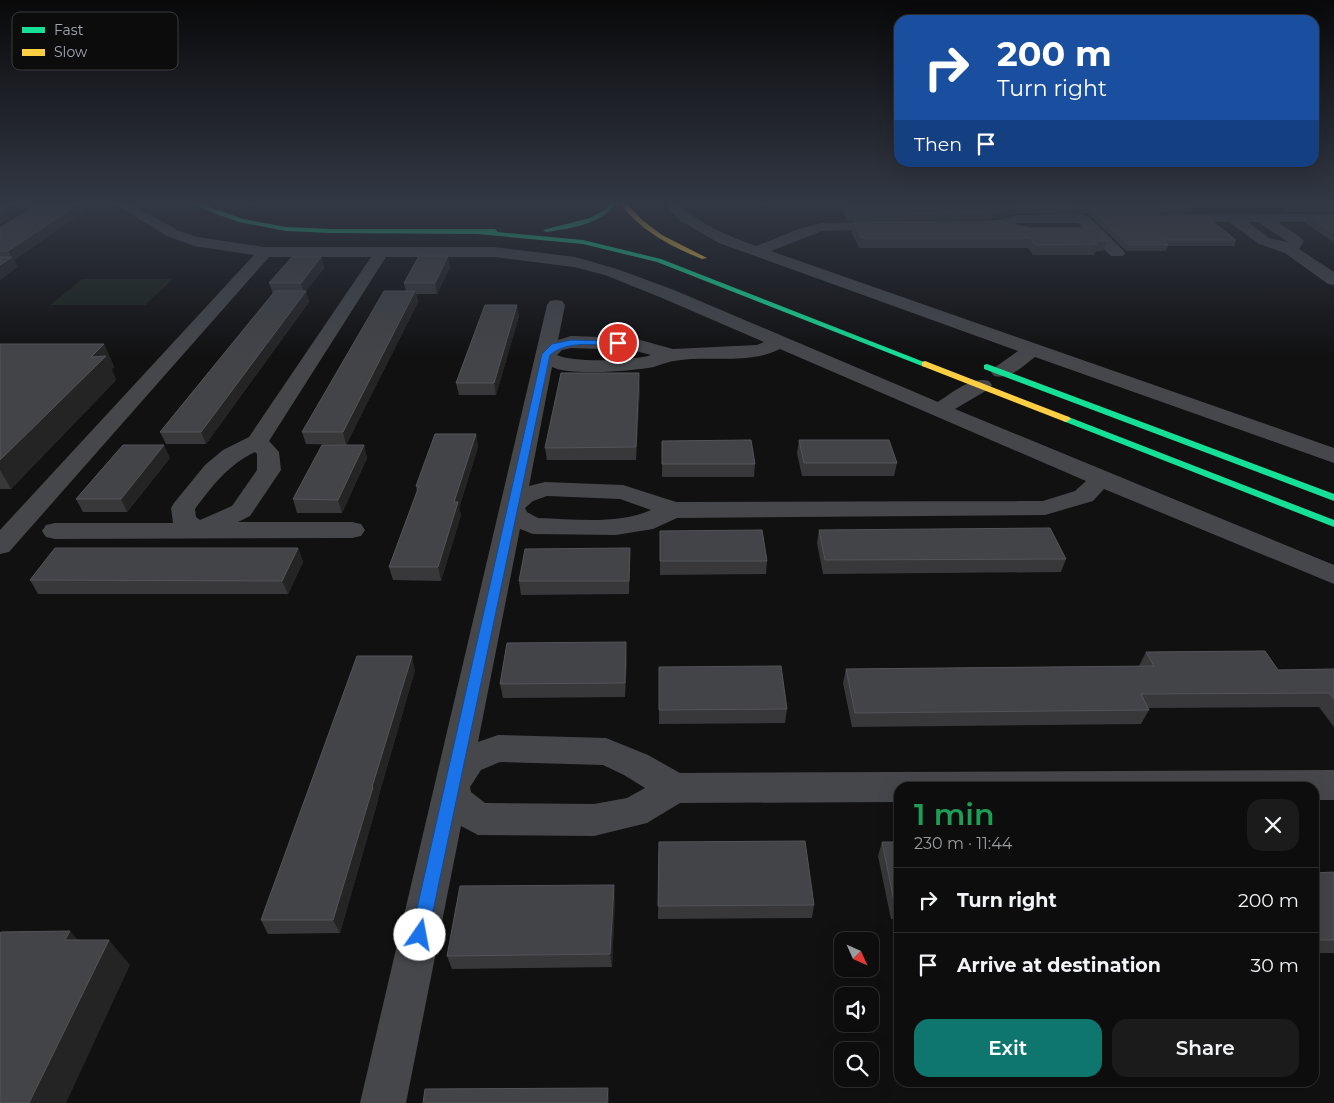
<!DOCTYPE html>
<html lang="en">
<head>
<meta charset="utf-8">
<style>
  :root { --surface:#0d0d0e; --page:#1b1b1c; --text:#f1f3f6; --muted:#9a9c9e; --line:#2d2d2e; --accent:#0f766e }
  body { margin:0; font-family:Montserrat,sans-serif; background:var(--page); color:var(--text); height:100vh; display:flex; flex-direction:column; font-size:19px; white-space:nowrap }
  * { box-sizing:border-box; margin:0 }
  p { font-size:16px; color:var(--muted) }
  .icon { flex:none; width:28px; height:28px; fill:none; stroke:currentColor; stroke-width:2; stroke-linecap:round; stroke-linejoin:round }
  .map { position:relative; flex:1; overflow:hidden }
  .drawer { position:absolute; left:894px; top:782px; width:425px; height:305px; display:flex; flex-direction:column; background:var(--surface); border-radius:15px; box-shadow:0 5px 20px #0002,0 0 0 1px var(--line) }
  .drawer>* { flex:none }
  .guide { position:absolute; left:894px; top:15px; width:425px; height:152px; border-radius:15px; box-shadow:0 5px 20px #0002,0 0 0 1px var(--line); background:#1a4fa0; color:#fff; overflow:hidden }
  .needle { width:32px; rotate:135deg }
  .buttons { position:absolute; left:834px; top:932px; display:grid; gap:10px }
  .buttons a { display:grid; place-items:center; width:45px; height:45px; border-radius:10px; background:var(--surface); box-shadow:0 5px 20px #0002,0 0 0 1px var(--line); font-size:25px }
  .pin { position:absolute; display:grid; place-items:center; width:42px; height:42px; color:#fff; margin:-21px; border:2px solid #fff; border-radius:50%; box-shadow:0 1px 5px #0007 }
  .me { position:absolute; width:55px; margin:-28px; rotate:12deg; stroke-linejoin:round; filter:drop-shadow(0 0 4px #0008) }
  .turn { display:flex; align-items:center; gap:18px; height:105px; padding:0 20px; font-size:22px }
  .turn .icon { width:65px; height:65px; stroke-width:2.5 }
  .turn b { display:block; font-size:35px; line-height:42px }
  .then { display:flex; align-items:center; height:48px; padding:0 20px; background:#0003; gap:10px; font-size:19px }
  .round { display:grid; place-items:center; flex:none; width:52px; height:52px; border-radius:15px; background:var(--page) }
  .summary { display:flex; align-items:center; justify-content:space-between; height:85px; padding:0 20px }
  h1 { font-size:30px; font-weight:600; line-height:38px; color:#1e9e55 }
  .cta { display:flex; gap:10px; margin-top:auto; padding:10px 20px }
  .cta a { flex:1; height:58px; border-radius:15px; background:var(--accent); color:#fff; font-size:20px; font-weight:600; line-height:58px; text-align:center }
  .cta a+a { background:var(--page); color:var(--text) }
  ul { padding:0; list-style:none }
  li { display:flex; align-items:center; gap:15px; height:65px; padding:0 20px; border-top:1px solid var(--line) }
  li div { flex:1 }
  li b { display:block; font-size:19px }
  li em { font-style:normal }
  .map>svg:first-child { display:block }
  .green { fill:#1b221c }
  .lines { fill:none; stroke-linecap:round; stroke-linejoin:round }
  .street { fill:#45474b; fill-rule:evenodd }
  .fast { fill:#16e098; fill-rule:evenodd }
  .slow { fill:#ffcf43; fill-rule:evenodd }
  .wall { fill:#38383b }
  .shaded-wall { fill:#242425 }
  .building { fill:#434448; stroke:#525459 }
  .route { fill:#1a73e8; stroke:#114b97 }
  .key { fill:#0c0c0d; stroke:#383b3f; stroke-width:1 }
  .key-label { font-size:14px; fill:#a0a8b4 }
</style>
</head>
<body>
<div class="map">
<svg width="1334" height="1103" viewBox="0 0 1334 1103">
  <rect width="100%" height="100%" fill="#111112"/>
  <path class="green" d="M82,279H173L145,305H50Z"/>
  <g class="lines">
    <g class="street">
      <path d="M113,203H130L177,230L197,237L265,247H494L575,257L617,269L674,290L938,402C952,393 972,376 989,381L992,385L989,389L955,409L1334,565V584L1104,489L1093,501L1045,515L677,518L653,529L616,535L533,534L520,529L478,742L498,735L606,738L648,755L680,773L1334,770V800H1314V788H899V802L680,803L647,823L594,836L478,835L461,826L406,1103H360L547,305L550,301L556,300L562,301L565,305L558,340L571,336L633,338L673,349L757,345L764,342L662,298L605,275L574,267L494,257H386L269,441L279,452L281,470L250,516L238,522H352L361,524L365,530L361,536L352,538L55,539L46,537L42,531L46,525L55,523H173L171,508L174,503L205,465L223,450L249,437L371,257H269L9,552L0,554V530L254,255L194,246L167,236ZM571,348L632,350L651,355C633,361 573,363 557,355L562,350ZM780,349L1086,481L1075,491L1043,501L676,502L623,485L545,482L529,486L552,367C570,376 628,371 648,368C657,367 665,362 674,361C709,355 748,365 780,349ZM255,452L257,454V470L232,506L200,520L196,517L195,509C213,485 228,465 255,452ZM547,496L620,499L651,510C617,525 574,519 538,518L527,512L525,508L533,501ZM500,762L603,765L624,775L645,788L627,798L594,804L485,803L471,792L470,787L481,770Z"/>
      <path d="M663,203H678C699,224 728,236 756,246L799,229L821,223L894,222L896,225L894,228L889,229L822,231L771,251L1334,448V463L1035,357C1023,366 1010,380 994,376L991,372L994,368L1018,351L719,243L679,220Z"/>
      <path d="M1081,214L1088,216L1123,250L1125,253L1123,256H1111L1078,223H1018L1012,225L1020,227L1022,230L1020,233L1015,234L987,228L985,225L987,222L1018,215Z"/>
      <path d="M1172,214H1334V222H1278L1301,238L1304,241L1299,249L1334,272V285L1328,284L1285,253L1259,244L1229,222L1167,221L1165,218L1167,215ZM1248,222H1258L1288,242L1269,238Z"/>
    </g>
    <g class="fast">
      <path d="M191,203H199L243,219L286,227L331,229H495L498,232L583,240L661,259L929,364L925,367L922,366L657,262L583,244L477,234L331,233L286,231L239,222L216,214Z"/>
      <path d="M611,203H617C599,225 572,228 546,232L543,230L590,218L606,209Z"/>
      <path d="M987,364L1334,494V501L984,369V365Z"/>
      <path d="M1066,416L1334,520V527L1063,421V417Z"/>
    </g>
    <g class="slow">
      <path d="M620,203H626L642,220L662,235L707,258L702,259C670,246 641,231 620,203Z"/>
      <path d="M925,361L1069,417L1071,419L1066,422L1063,421L922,366V362Z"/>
    </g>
  </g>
  <g class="wall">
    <path d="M80,203L84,211L14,260L17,267L0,280V228Z"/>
    <path d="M839,203H1189L1193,206L1191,212L1158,213L1160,216L1236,240L1234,246H1168L1166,251H1126L1088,214L1018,213L992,219L847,221Z"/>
    <path d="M1208,203H1334V212H1288L1282,208L1208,209Z"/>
    <path d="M1309,216H1334V242L1306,224Z"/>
    <path d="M854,222L1030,228L1107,241L1103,251H1096L1094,255H1033L1028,248H859L852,233Z"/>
    <path d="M321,257L324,268L306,291L309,302L206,444H166L160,432L273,294L269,283Z"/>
    <path d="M450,267L437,294H416L418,302L346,445L306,444L302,432L406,291L404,283Z"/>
    <path d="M519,316L496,395H459L456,383Z"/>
    <path d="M0,344H104L114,367L111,369L116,380L11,489H0Z"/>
    <path d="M640,385L636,460H547L545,448Z"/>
    <path d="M476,434L478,447L459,508L461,515L441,581L393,580L389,567L417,492L416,486Z"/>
    <path d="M799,440L897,463L894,476H802L797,453Z"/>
    <path d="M662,441L755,464L754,477H662Z"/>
    <path d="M364,445L367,458L342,513H297L293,499Z"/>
    <path d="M170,458L127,512H83L76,499Z"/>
    <path d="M819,530L1066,559L1061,572L823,574L817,543Z"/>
    <path d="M660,531L767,561L766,574L660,575Z"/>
    <path d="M298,548L303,562L288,594H38L30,580Z"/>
    <path d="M630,548L629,594L521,595L519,581Z"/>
    <path d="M1146,652L1278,670L1334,669V727L1319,707L1148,708L1149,710L1141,724L852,727L843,683L846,669L1139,666Z"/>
    <path d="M627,656L625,697L503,698L500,684Z"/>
    <path d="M659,667L787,709L785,723L659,724Z"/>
    <path d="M415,670L378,798V800L340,933L268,934L261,920Z"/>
    <path d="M659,842L814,905L812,918L658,919Z"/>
    <path d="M882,842H899V919H891L878,856Z"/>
    <path d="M1334,872V953H1314V873Z"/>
    <path d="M615,898L612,967L452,969L447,956Z"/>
  </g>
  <g class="shaded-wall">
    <path d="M16,203L20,211L0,224V212Z"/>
    <path d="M80,203L84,211L14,260L17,267L0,280V265L11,258L8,251Z"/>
    <path d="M1020,207L1018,213L992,219L993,213Z"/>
    <path d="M448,256L450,267L437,294L435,283Z"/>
    <path d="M321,257L324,268L304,294L301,283Z"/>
    <path d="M306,291L309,302L206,444L201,432Z"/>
    <path d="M415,291L418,302L346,445L343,432Z"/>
    <path d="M517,305L519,316L496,395L494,383Z"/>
    <path d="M104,344L114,367L112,369L116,380L11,489L0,470V460L91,357Z"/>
    <path d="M639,373L640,385L636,460V447Z"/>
    <path d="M476,434L478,447L459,508L461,515L441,581L438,567L454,502Z"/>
    <path d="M164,445L170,458L127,512L121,499Z"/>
    <path d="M364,445L367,458L342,513L338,500Z"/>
    <path d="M298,548L303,562L288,594L282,581Z"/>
    <path d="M626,642L627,656L625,697V683Z"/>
    <path d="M412,656L415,670L378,798V800L340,933L333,920L372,787Z"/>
    <path d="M614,885L615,898L612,967L610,954Z"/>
    <path d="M70,931L93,956L65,940Z"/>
    <path d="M109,940L130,965L66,1103H29Z"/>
    <path d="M608,1088L609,1099V1103H607Z"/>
  </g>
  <g class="building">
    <path d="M0,203H16L0,212Z"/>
    <path d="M40,203H80L8,251H0V228Z"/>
    <path d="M843,203H1189L1193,206L1161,207L1158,211L1160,216L1208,218L1236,240H1163L1168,245H1128L1090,208L1020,207L993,213L848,215Z"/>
    <path d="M1288,203H1334V205H1291Z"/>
    <path d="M1309,216H1334V232Z"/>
    <path d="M994,221L1030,228H1093L1107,241H1094L1098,244L1036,245L1030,238H861L854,222Z"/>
    <path d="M419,256H448L435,283H404Z"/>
    <path d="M0,257H12L0,265Z"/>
    <path d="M292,257H321L301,283H269Z"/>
    <path d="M275,291H306L201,432H160Z"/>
    <path d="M384,291H415L343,432H302Z"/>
    <path d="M485,305H517L494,383H456Z"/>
    <path d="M0,344H104L91,357L106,356L0,460Z"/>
    <path d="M561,373H639L636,447L545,448Z"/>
    <path d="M435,434H476L454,502H458L438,567H389L419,486H416Z"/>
    <path d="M751,440L755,464H662V441Z"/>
    <path d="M799,440H889L897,463H804Z"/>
    <path d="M123,445H164L121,499H76Z"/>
    <path d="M322,445H364L338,500L293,499Z"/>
    <path d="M1050,528L1066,559L825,560L819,530Z"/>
    <path d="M762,530L767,561H660V531Z"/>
    <path d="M55,548H298L282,581L30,580Z"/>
    <path d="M630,548L629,581H519L525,549Z"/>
    <path d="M626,642L625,683L500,684L507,643Z"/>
    <path d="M1265,651L1278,670L1334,669V699L1329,693L1141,694L1149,710L855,713L846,669L1154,666L1146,652Z"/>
    <path d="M357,656H412L372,787H373L333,920H261Z"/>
    <path d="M781,666L787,709L659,710V667Z"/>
    <path d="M805,841L814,905L658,906L659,842Z"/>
    <path d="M882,842H899V906H895Z"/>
    <path d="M1334,872V940H1314V873Z"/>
    <path d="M614,885L610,954L447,956L460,886Z"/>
    <path d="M70,931L65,940H109L29,1103H0V933L1,932Z"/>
    <path d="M608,1088L607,1103H423L425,1089Z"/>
  </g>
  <linearGradient id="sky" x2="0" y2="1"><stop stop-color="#09090a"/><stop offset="0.57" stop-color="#323844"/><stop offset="1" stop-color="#323844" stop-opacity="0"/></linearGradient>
  <rect width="1334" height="357" fill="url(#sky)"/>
  <path class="route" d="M571,340L618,341L622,343L618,346C595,345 568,340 550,355L428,935L426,941L420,943L414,941L411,935L542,354L552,344Z"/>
  <rect x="12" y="12" width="166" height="58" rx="8" class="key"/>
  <rect x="22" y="27" width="23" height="6" fill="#16e098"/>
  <rect x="22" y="49" width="23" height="7" fill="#ffcf43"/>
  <g class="key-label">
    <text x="54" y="35">Fast</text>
    <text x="54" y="57">Slow</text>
  </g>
</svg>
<div class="buttons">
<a><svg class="needle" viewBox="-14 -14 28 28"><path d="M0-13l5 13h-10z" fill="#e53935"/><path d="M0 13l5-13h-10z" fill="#9a9c9e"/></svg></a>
<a><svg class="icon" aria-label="sound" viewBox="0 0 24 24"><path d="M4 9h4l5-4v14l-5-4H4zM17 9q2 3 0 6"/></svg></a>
<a><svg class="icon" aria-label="search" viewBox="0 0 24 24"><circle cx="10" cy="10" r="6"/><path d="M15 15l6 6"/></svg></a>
</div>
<div class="pin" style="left:618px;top:343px;background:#d93025"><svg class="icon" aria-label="arrive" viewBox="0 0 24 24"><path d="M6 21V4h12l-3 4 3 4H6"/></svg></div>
<svg class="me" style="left:420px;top:935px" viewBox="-20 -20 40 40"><circle r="19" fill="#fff"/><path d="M0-13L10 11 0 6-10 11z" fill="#1a73e8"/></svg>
<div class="guide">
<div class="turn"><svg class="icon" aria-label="right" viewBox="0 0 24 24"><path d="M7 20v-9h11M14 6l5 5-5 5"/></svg><div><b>200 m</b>Turn right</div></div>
<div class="then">Then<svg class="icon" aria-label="arrive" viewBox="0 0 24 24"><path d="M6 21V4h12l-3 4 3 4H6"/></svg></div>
</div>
<section class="drawer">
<div class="summary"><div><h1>1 min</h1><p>230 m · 11:44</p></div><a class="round"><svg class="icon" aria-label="close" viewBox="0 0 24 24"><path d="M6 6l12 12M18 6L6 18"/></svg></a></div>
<ul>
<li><svg class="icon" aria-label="right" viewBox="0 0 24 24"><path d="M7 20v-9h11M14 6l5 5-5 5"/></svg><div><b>Turn right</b></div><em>200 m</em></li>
<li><svg class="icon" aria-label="arrive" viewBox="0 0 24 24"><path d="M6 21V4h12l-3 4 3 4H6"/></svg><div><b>Arrive at destination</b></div><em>30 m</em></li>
</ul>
<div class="cta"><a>Exit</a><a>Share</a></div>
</section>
</div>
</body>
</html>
